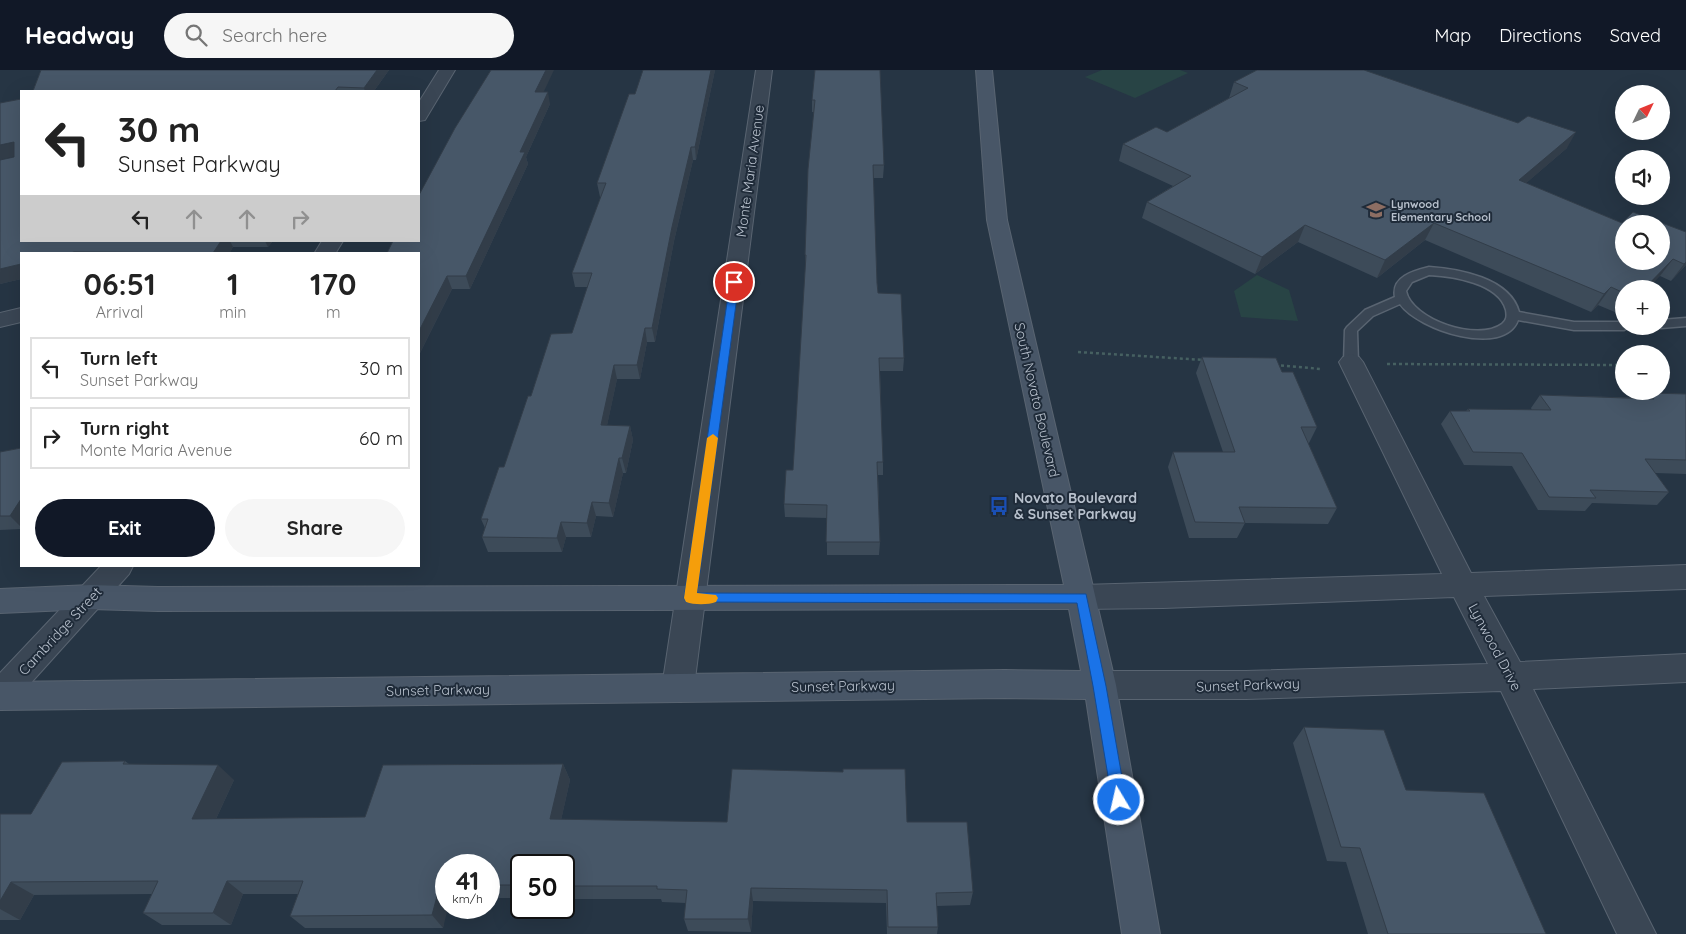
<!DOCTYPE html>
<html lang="en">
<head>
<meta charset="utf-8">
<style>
  :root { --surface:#fff; --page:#f6f6f6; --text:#222; --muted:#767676; --line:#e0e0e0; --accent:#111827 }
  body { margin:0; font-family:Quicksand,sans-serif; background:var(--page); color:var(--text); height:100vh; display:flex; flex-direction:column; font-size:19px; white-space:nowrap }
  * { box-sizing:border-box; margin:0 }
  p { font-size:16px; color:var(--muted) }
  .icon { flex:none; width:28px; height:28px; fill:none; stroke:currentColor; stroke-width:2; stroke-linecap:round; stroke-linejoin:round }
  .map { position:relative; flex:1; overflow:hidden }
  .drawer { position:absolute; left:20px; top:182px; width:400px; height:315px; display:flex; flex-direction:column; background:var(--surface); border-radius:0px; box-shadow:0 5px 20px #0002 }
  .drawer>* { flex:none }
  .guide { position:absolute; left:20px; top:20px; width:400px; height:152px; border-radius:0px; box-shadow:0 5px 20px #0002; background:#fff; color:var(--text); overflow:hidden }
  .needle { width:32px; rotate:47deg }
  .tools { position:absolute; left:1615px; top:15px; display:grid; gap:10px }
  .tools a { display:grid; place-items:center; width:55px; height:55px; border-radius:50%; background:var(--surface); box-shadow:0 5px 20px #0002; font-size:25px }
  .speed { position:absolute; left:435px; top:784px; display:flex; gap:10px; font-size:25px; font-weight:700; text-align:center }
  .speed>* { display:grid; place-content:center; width:65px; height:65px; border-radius:50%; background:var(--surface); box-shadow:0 5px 20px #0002; line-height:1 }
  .speed small { font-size:12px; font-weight:400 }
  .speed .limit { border:2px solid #111; border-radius:8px; background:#fff; color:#111 }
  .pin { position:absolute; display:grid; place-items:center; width:42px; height:42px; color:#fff; margin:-21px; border:2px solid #fff; border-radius:50%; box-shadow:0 1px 5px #0007 }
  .me { position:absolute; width:55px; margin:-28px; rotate:351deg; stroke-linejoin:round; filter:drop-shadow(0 0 4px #0008) }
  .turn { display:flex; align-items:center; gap:18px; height:105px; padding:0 15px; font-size:22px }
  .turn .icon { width:65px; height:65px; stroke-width:2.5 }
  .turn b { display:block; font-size:35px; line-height:42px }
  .lanes { display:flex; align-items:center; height:48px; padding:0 15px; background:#0003; justify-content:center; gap:25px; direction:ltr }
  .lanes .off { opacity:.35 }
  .eta { display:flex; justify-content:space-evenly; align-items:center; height:85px; text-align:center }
  .eta b { font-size:30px; font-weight:800; line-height:35px }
  .action { display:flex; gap:10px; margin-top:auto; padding:10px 15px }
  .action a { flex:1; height:58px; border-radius:30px; background:var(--accent); color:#fff; font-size:20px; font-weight:800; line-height:58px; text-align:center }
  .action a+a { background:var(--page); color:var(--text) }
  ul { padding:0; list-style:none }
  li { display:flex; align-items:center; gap:15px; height:62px; margin:0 10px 8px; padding:0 5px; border:2px solid var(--line); border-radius:0px }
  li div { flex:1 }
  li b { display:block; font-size:19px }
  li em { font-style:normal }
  header { display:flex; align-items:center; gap:30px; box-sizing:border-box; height:70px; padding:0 25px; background:var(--accent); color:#fff }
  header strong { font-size:24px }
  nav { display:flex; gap:28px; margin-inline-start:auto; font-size:18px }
  .search { width:350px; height:45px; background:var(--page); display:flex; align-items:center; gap:12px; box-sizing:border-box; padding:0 18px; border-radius:28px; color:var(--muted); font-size:19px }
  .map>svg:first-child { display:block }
  .green { fill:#284445 }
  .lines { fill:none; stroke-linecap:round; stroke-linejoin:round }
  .service-casing { stroke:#596471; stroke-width:3 }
  .minor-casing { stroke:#596471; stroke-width:2 }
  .secondary-casing { stroke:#596471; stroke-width:2 }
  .path { stroke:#466061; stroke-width:2.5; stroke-dasharray:3 3; stroke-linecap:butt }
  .service { fill:#3a4654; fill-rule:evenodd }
  .minor { fill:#3a4654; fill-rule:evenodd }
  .secondary { fill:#485667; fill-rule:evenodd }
  .wall { fill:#3d4b59 }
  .shaded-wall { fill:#323d49 }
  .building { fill:#475768; stroke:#323d49; fill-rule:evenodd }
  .route { fill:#1a73e8; stroke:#114b97 }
  .slow { fill:#f59e0b }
  .labels { text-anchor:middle; stroke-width:4; stroke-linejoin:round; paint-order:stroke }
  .far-poi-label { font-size:11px; font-weight:bold; fill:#b8c1cd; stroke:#1f2b39; text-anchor:start }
  .street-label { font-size:14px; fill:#b8c1cd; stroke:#1f2b39 }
  .poi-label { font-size:14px; font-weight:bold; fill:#b8c1cd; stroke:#1f2b39; text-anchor:start }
</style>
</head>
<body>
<header>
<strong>Headway</strong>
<div class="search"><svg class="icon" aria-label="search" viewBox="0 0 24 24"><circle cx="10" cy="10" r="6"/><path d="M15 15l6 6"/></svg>Search here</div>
<nav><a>Map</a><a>Directions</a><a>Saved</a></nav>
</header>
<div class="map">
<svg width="1686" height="864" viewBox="0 0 1686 864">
  <rect width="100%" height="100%" fill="#263544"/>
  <g class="green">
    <path d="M1102,0H1180L1188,3L1135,28L1085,7Z"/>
    <path d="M1257,205L1289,220L1298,251L1241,247L1234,221Z"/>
  </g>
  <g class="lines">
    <g class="service-casing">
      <g id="service">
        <path d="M1429,197C1459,199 1510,208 1519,242L1574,252H1624V256H1630L1624,260H1574L1518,250C1504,288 1418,260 1400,234L1373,246L1357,261L1358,292L1356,295H1346L1344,292L1345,260L1347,257L1365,240L1395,227C1391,207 1413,201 1429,197ZM1429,205C1452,206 1499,213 1506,240C1507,246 1507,250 1502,254C1478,272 1412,250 1406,221L1412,212Z"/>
        <path d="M1686,248V256L1661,258L1656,256H1661V250Z"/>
      </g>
    </g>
    <g class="minor-casing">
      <g id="minor">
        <path d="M439,0H455L425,50L419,51V32Z"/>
        <path d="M756,0H772L694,617L689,627L678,631L667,627L662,617Z"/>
        <path d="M322,171H343L335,184H314Z"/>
        <path d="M21,238V252L0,257V243Z"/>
        <path d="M1351,284L1359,287L1363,292L1471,503L1686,495V519L1484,526L1520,592L1686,584V612L1533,619L1656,864H1617L1501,621L1246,629H1100L1089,625L1084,615L1089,605L1100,601H1246L1488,594L1454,527L1163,538L1082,539L1071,536L1067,527L1071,518L1082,515L1442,504L1339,292L1343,287Z"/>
        <path d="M101,496H133L129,504L11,635L0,639V603Z"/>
      </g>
    </g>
    <g class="secondary-casing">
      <path id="secondary" d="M976,0H992L1007,150L1116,615L1160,864H1122L1086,629L1005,628L0,640V612L1005,600L1081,601L1069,539L158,541L91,539L0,543V519L91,515L158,517L1064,515L987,150Z"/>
    </g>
    <g class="path">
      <path d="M1078,282L1204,290"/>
      <path d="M1387,294L1624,295"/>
      <path d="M1275,295L1321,299"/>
    </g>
    <use href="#service" class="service"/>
    <use href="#minor" class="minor"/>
    <use href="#secondary" class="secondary"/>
  </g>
  <g class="wall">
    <path d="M41,0H389L374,21H33Z"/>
    <path d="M715,0L696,90H693L674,171L655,272H647L640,309H617L607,355L630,356L633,370L626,403H623L613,447L596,446L591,467H566L562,482H488L482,467L485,458L481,449L504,397L531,326L572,263L588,217H575L572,203L601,127H600L597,113L635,24Z"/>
    <path d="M815,0L884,95L883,108H873L877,213L878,223L904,288L903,301H880L883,392V405H878L880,472L879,485H827V448L785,447L784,434L793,400L806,198L805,185L814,42H812V30Z"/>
    <path d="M1234,12L1567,78L1526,113L1622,153L1686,162V195L1671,211L1660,206L1624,219V244L1622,245L1598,235L1591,242L1425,170L1377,208L1298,172L1255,204L1142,148L1147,132L1173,116L1119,91L1123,74L1167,62L1229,28Z"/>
    <path d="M544,22L550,34L526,87L528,94L470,219H452L419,285V184H388L387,183Z"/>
    <path d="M21,29V171H273L268,177H233L229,184H21V209L0,214V90L14,87Z"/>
    <path d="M1202,287L1282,302L1317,357L1309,373H1308L1337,438L1328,454L1245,453L1237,468H1189L1168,397L1173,382H1223L1196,303Z"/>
    <path d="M1650,323L1686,324V404L1655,403L1669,422L1657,435L1592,433L1585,441L1538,440L1512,396L1464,395L1441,354L1450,341H1466L1468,339L1532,340L1531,338L1540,325L1646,328Z"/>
    <path d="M21,378V459L0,460V382Z"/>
    <path d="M1304,657L1406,720L1546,864H1368L1346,792L1327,791L1293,673Z"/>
    <path d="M125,691L129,694L234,710L216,749L365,747L563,694L570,710L561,750L727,752H907L973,822L970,835L937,836L938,857L937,864H887L886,833L753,831L751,862L688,861L684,849L686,833L662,832L661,829H564V795H521V828H489V795H446V838L443,858H305L290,846L298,824H243L231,855H162L143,843L152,824L34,825L20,850H0V744H31Z"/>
  </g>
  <g class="shaded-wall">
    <path d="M377,0H389L374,21H365L364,18Z"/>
    <path d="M546,0H554L538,34L535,22Z"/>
    <path d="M711,0H715L696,90L695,77Z"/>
    <path d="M548,22L550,34L526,87L528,94L470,219L466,206L520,82Z"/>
    <path d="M1576,62L1567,78L1510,127L1519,110Z"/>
    <path d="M14,72L21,85L0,90V75Z"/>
    <path d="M691,77L693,90L674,171L655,272L652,258L672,157Z"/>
    <path d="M1434,153L1425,170L1377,208L1385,190Z"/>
    <path d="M1305,155L1298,172L1255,204L1262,187Z"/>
    <path d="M221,171H230L233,177L229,184H213V183Z"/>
    <path d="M265,171H273L268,177Z"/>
    <path d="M1673,189L1660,206L1648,219H1644Z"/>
    <path d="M1686,192V195L1671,211L1684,194Z"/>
    <path d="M21,194V209L0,214V199Z"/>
    <path d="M447,206L452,219L419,285V261Z"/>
    <path d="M1611,217L1598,235L1591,242L1604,224Z"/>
    <path d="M645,258L647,272L640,309L637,295Z"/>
    <path d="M614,295L617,309L604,370L601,355Z"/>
    <path d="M630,356L633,370L626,403L622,388Z"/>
    <path d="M619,388L623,403L613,447L609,433Z"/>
    <path d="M21,429V457L10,446Z"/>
    <path d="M592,432L596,446L591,467L587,453Z"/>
    <path d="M561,452L566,467L562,482L557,468Z"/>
    <path d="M563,694L570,710L558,764L550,749Z"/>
    <path d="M218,695L234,710L209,764L192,749Z"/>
    <path d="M227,811L243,824L231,855L213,843Z"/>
    <path d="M11,812L34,825L20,850L0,839V831Z"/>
    <path d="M440,815L446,823V838H448L443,858L432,845Z"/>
    <path d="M751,818L753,831L751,862L748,849Z"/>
  </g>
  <g class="building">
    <path d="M41,0H377L364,18L338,17L335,21H33Z"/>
    <path d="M491,0H546L535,22H548L520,82H525L466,206H447L419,261V184H388L389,183H387L393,171H419V125L455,58Z"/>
    <path d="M643,0H711L695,77H691L672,157L652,258H645L637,295H614L601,355L630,356L622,388H619L609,433L592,432L587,453L561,452L557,468L482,467L488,449H481L499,397H504L528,326H531L551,264L572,263L592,203H572L606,113H597L629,24H635Z"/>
    <path d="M815,0H880L884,95H873L877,213L878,223L901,224L904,288H879L883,392H877L880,472H826L827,435L784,434L786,400H793L806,185H805L808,99L815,30H812Z"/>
    <path d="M1257,0H1364L1518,53L1528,46L1576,62L1519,110L1622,153L1633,142L1686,162V192L1684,194L1673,189L1644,219H1624V223L1611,217L1604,224L1434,153L1385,190L1305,155L1262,187L1147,132L1191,106L1123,74L1156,57L1167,62L1248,18L1234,12ZM1624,154H1661V191H1624Z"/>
    <path d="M21,29V171H221L213,183L74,182L67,184H21V194L0,199V90L14,87V72L0,75V33Z"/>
    <path d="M1202,287L1276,288L1282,302H1293L1317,357H1301L1337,438L1239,437L1245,453L1195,452L1173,382H1235Z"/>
    <path d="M1650,323L1686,324V390L1645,389L1669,422L1590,420L1596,428L1549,427L1522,383L1473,382L1450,341H1470L1468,339L1551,340L1540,325L1654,329Z"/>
    <path d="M21,378V429L10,446H0V382Z"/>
    <path d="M1304,657L1384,660L1406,720L1484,723L1546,864H1388L1360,778L1341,777Z"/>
    <path d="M125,691L123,694L218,695L192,749L365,747L383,695L563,694L550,749L727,752L732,699L843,702V699H905L907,752H967L973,822L936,823L938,857H888L887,820L751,818L748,849H684L687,820L657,819V816H564V795H521V815H489V795H446V815H440L432,845L290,846L303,811H227L213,843H143L158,811L11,812L0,831V744H31L62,692Z"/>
  </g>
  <path class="route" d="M734,210L739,212L697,523L1086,524L1106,616L1126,730L1124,734L1119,736L1114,734L1112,730L1093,616L1077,533L686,532L684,528L730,212Z"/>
  <path class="slow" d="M713,364L718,368L697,523L716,525L718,528L716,532C708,535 694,535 686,532L684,528L707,368Z"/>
  <defs>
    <g id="school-bare" transform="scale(1.5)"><path d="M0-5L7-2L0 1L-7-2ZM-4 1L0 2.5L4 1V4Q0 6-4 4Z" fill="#8d6e63" stroke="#1f2b39" stroke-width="2.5" paint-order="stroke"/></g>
    <g id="bus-bare" transform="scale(1.5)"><path d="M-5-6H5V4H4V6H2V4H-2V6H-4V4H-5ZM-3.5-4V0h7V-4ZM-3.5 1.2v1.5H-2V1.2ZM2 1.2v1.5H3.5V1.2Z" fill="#1a4fb4" stroke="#1f2b39" stroke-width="2.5" paint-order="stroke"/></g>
  </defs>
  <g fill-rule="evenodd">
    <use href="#school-bare" x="1376" y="140"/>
    <use href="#bus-bare" x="999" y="436"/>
  </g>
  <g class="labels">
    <g class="far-poi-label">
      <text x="1391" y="138">Lynwood<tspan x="1391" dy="13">Elementary School</tspan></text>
    </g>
    <g class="street-label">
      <text transform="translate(750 101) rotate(-82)" y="5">Monte Maria Avenue</text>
      <text transform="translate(1037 330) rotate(77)" y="5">South Novato Boulevard</text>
      <text transform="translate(60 561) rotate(-47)" y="5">Cambridge Street</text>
      <text transform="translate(1495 577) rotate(62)" y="5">Lynwood Drive</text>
      <text transform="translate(1248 615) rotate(-2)" y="5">Sunset Parkway</text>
      <text transform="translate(843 616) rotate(-1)" y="5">Sunset Parkway</text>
      <text transform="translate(438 620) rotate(-1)" y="5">Sunset Parkway</text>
    </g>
    <g class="poi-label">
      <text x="1014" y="433">Novato Boulevard<tspan x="1014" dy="16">&amp; Sunset Parkway</tspan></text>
    </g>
  </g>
</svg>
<div class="tools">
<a><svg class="needle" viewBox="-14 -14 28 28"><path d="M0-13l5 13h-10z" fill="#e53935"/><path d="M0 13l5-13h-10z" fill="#767676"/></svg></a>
<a><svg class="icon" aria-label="sound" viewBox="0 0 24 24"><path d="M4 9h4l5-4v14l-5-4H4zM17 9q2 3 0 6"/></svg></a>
<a><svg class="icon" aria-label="search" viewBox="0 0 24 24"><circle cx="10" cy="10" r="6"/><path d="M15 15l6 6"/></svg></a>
<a>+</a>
<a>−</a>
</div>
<div class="speed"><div>41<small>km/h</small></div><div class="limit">50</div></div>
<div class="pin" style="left:734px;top:212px;background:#d93025"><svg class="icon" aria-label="arrive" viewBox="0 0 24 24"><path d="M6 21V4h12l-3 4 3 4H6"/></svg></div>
<svg class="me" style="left:1119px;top:730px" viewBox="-20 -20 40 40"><circle r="17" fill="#1a73e8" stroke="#fff" stroke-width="3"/><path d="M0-11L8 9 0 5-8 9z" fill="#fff"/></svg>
<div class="guide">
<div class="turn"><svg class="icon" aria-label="left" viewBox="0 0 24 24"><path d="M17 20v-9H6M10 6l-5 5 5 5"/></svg><div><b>30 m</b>Sunset Parkway</div></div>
<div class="lanes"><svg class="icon" aria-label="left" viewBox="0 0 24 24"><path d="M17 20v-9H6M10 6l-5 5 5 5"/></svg><svg class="icon off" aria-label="ahead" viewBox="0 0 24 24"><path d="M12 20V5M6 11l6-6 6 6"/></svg><svg class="icon off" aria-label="ahead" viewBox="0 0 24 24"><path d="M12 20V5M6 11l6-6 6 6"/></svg><svg class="icon off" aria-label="right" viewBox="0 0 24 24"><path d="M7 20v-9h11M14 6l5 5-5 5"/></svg></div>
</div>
<section class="drawer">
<div class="eta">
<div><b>06:51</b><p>Arrival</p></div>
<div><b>1</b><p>min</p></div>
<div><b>170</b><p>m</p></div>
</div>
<ul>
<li><svg class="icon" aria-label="left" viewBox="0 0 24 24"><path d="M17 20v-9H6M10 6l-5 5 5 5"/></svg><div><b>Turn left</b><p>Sunset Parkway</p></div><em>30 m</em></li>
<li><svg class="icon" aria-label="right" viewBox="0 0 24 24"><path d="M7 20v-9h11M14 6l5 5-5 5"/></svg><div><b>Turn right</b><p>Monte Maria Avenue</p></div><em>60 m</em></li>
</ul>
<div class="action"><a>Exit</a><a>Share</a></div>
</section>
</div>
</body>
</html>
